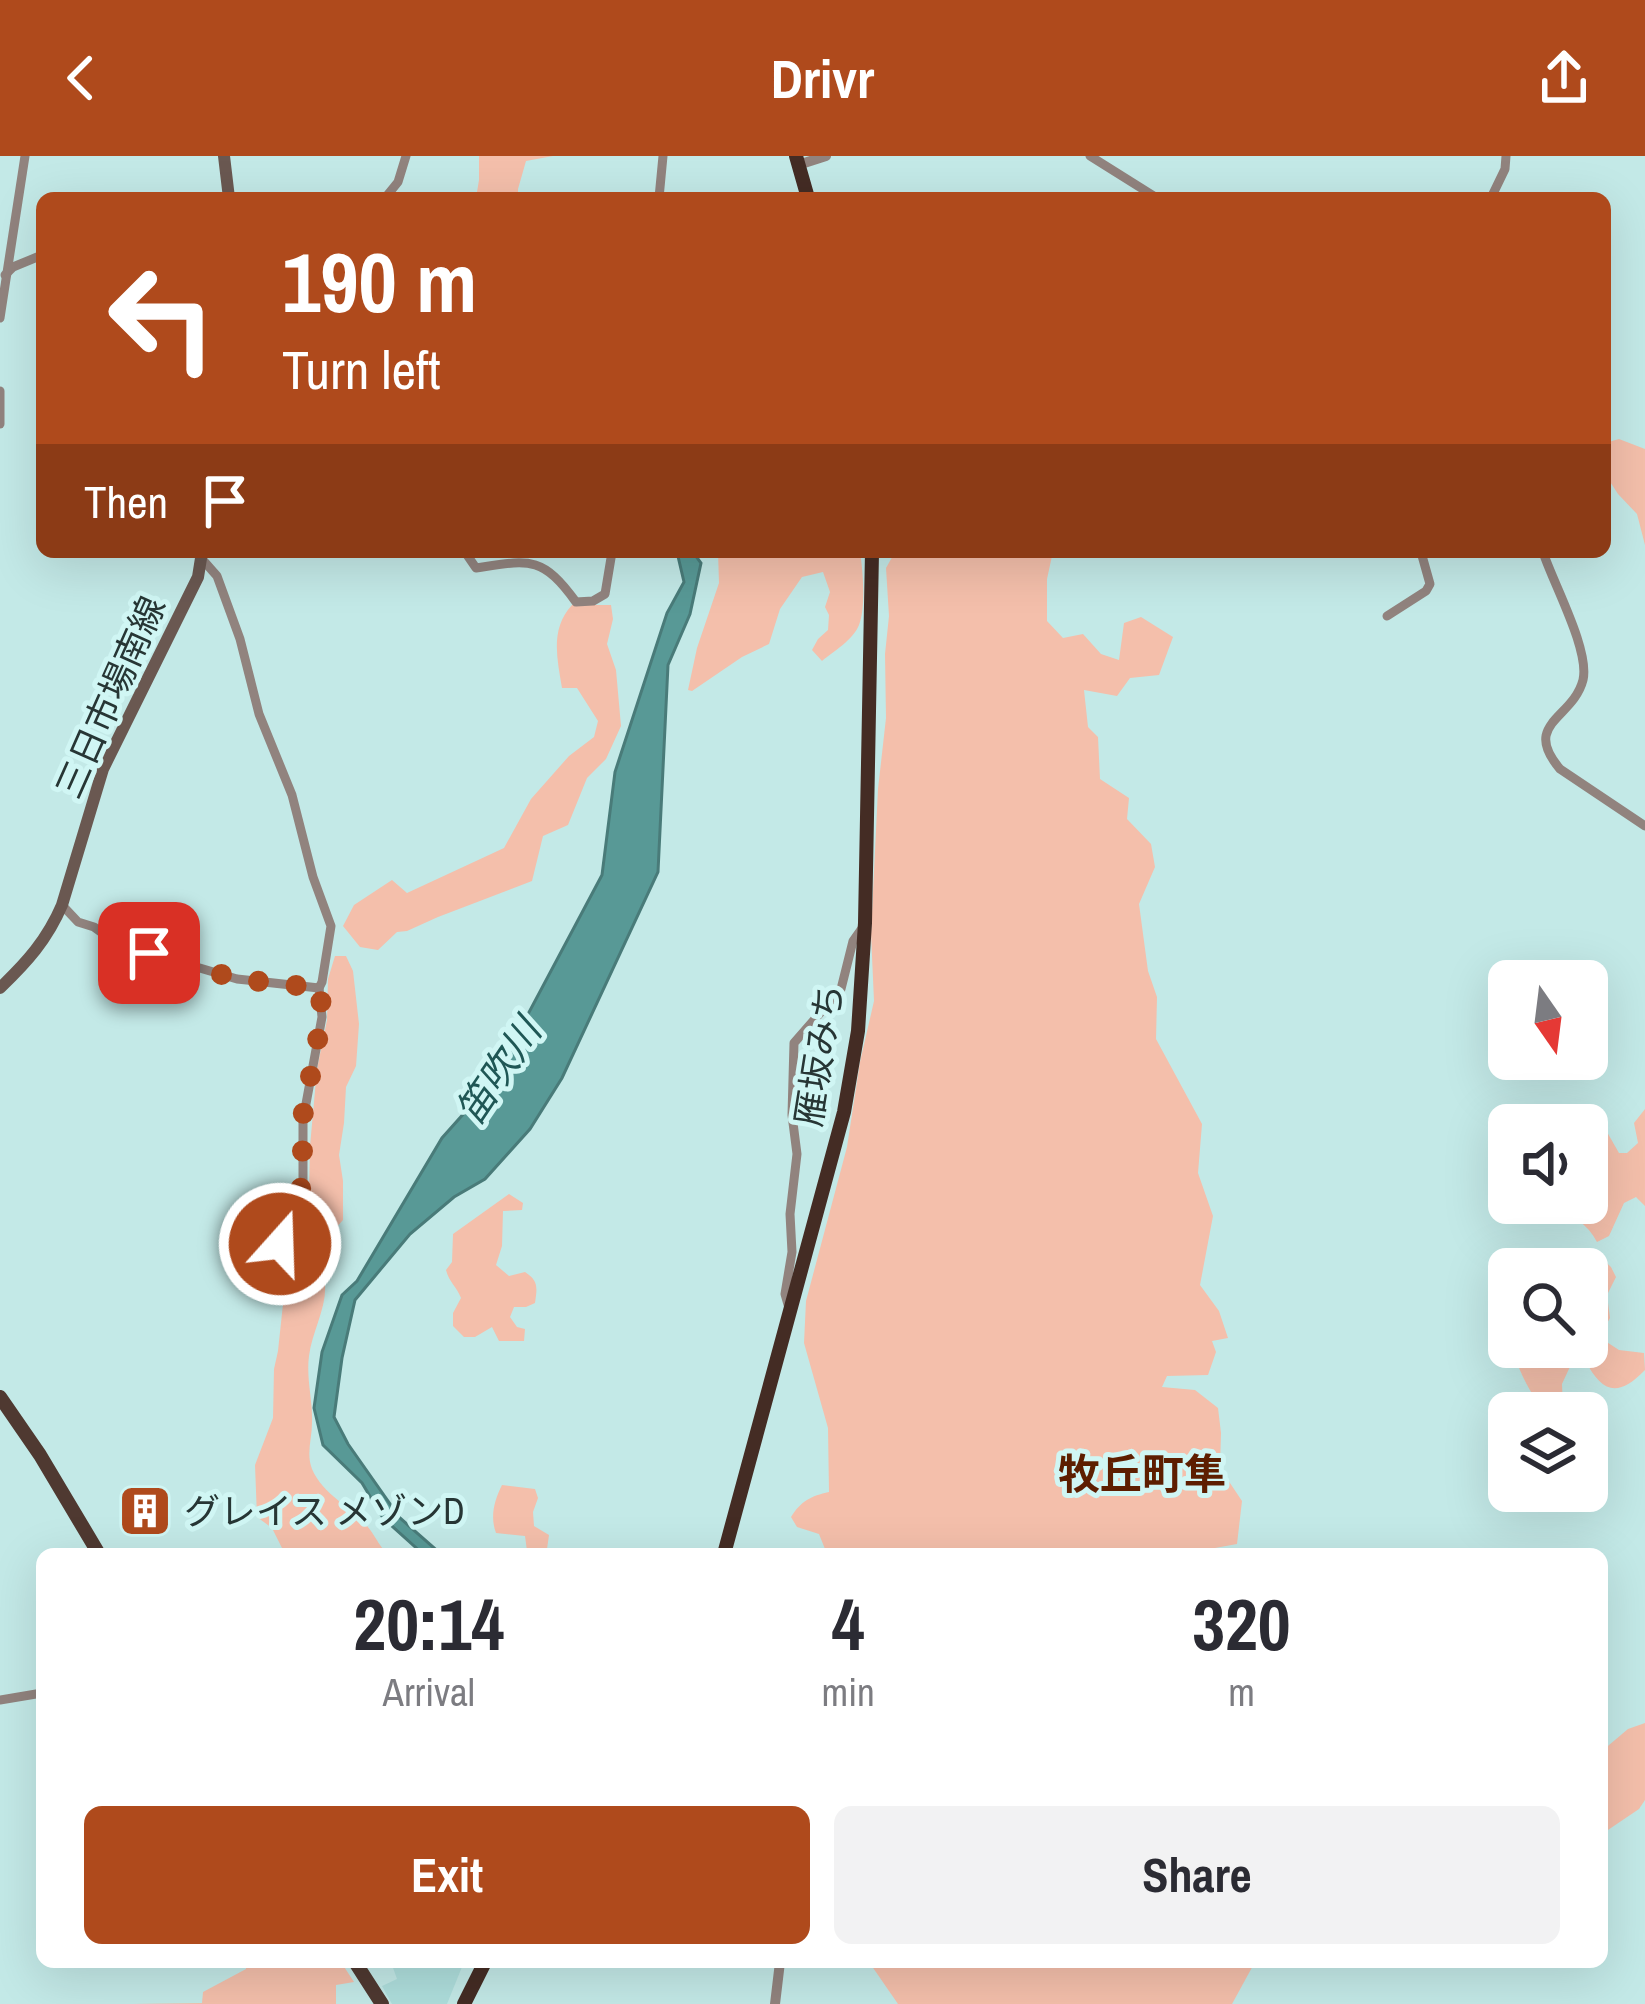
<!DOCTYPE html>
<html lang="en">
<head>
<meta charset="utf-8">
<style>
  :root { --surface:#fff; --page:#f2f2f3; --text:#2b2b33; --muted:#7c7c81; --accent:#af4a1c }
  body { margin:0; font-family:"Archivo Narrow","Noto Sans JP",sans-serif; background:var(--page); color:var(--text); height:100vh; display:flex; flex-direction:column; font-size:45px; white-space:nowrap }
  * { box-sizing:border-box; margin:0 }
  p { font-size:39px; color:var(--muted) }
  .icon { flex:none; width:66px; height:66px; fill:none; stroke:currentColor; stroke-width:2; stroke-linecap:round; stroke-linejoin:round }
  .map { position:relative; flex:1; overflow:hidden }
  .details { position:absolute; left:36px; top:1392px; width:1572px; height:420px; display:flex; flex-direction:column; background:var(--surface); border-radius:18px; box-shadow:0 12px 48px #0002 }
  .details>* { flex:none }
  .guide { position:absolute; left:36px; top:36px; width:1575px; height:366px; border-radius:18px; box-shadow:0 12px 48px #0002; background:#af4a1c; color:#fff; overflow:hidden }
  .needle { width:78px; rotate:166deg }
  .tools { position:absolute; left:1488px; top:804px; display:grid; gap:24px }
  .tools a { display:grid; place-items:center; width:120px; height:120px; border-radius:18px; background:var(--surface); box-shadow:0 12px 48px #0002; font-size:60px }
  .pin { position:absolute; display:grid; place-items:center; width:102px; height:102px; color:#fff; margin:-51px; border-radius:24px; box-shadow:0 6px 18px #0006 }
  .me { position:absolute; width:132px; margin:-66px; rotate:20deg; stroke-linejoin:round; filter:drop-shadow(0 0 9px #0008) }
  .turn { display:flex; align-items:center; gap:42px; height:252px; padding:0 48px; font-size:54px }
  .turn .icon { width:156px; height:156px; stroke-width:2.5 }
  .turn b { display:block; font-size:84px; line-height:102px }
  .then { display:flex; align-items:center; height:114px; padding:0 48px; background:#0003; gap:24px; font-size:45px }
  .eta { display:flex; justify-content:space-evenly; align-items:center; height:204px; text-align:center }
  .eta b { font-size:72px; font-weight:800; line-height:84px }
  .button { display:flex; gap:24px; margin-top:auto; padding:24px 48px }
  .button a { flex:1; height:138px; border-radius:18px; background:var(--accent); color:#fff; font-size:48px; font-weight:800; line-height:138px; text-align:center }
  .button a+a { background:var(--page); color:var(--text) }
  header { display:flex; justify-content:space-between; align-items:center; height:156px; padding:0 48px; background:var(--accent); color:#fff; font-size:54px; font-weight:800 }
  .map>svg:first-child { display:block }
  .built { fill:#aededc }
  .green { fill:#f4bfab }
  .water { fill:#589996; stroke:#497b79; stroke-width:3 }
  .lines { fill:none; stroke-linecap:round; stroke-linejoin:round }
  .minor { stroke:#91837e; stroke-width:9 }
  .tertiary { stroke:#91837e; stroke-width:10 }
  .secondary { stroke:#6a5851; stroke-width:12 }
  .primary { stroke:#4f3931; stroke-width:14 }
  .trunk { stroke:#442c24; stroke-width:14 }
  .route { stroke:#af4a1c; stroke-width:21; stroke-dasharray:0 37.8 }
  .labels { text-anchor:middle; stroke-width:10; stroke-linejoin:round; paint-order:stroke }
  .street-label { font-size:36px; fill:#273635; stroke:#d0f6f4 }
  .poi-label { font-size:36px; fill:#273635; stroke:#d0f6f4; text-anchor:start }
  .water-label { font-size:39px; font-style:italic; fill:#1f5755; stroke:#d0f6f4 }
  .quarter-label { font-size:42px; font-weight:bold; fill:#5d1e00; stroke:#d0f6f4 }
</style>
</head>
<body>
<header><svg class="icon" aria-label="back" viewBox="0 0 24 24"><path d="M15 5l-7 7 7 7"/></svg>Drivr<svg class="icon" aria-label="share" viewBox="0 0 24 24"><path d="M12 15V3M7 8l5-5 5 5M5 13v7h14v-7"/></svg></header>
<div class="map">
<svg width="1645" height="1848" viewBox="0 0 1645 1848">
  <rect width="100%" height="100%" fill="#c3e9e7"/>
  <path class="built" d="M391,1806H464L447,1848H392L382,1830L397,1823Z"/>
  <g class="green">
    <path d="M479,0H553L526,5L518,33V42H476L479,24Z"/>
    <path d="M1619,283L1645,293V389L1637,358L1618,338L1605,318V287Z"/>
    <path d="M718,396H860C863,415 866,451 859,469C853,484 834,495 822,505L812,494L818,483L828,474L829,459L825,451L830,436L823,416L802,421L780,453L769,488L742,501L692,535L688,534L697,492L719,427Z"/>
    <path d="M895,396H1074V400H1052L1047,423V465L1063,482L1083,478L1101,498L1119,504L1124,467L1141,461L1173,481L1159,519L1130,522L1117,540L1084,534L1088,571L1098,581L1100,623L1129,642L1127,663L1151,688L1155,711L1139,748L1148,815L1157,841L1156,883L1202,968L1198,1017L1213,1060L1200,1129L1219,1155L1228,1182L1212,1185L1216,1196L1208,1219L1167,1220L1162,1231L1195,1234L1218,1252L1221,1277L1220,1312L1242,1345L1237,1388L1204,1394L1203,1398H827L819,1378L797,1371L791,1361C801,1345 811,1340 829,1336L828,1272L804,1187L806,1145L847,991L860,906L874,845L871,778L878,633L886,562L885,498L889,460L886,412Z"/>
    <path d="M572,449H611L613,463L607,488L616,514L621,570L606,603L587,622L568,669L543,680L532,725L438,761L407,775L397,776L378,794L360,791L343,770L354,749L392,724L407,737L504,692L531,643L569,600L594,581L598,565L577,532H562C557,502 550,473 572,449Z"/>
    <path d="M335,800H346L353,815L359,868L356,910L346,931L344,967L339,999L343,1025V1064L324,1085L319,1109C336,1138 313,1169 309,1200C306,1222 313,1245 312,1267C312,1283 306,1297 312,1313C324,1341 355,1352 371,1375C377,1384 380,1390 387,1398H285L272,1372L257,1361L255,1309L273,1262L274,1213L278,1195L288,1101L293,1081L309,1036L310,990L317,913L327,864L328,823Z"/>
    <path d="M1645,953V1050L1636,1041L1624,1047L1609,1080L1597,1086C1588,1068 1572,1059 1554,1051L1553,1047H1587V1025L1591,1021L1590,1010L1587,1008V969H1566L1569,961L1603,969L1619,997H1627L1638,987L1634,967Z"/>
    <path d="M509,1038L523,1047L522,1054L503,1055L502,1090L496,1109L509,1120L525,1116C539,1125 537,1132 535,1147L526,1151H514L510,1161L517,1171L525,1173L524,1185H499L492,1171L475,1181H464L453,1170V1157L461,1142C457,1131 449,1126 446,1114L452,1106L453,1078Z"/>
    <path d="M1597,1098L1611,1111L1616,1121L1607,1139L1610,1162L1599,1181L1619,1194L1644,1197L1645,1214C1618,1242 1602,1237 1585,1204L1574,1202L1562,1228L1563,1252L1552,1257C1533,1248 1522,1219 1514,1200L1517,1191H1587V1124Z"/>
    <path d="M502,1329L535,1333L538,1342L533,1356L534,1370L549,1379L547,1393L538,1397L527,1395L525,1380L496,1377C490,1361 494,1345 502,1329Z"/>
    <path d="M1645,1567V1644L1639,1653L1602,1678V1595L1628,1573Z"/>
    <path d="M246,1806H341L354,1826L336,1829V1848H133L202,1847L203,1836L246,1813Z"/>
    <path d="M869,1806H1255L1232,1848H898Z"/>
  </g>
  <path class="water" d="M677,396H693L701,407L690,458L668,509L658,716L562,922L530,973L485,1023L454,1041L410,1078L355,1144L342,1202L334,1261L348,1288L400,1362L441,1398H423L383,1362L362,1327L323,1289L314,1252L322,1196L342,1139L357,1125L442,982L483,936L510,892L602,719L615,616L667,457L684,426Z"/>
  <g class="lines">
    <g class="minor">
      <path d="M1090,0L1157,42"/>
      <path d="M385,42L398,26L406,0"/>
      <path d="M659,42L663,0"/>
      <path d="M1491,42L1505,13L1506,0"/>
      <path d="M5,119L13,111L42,99"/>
      <path d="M0,162L25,0"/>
      <path d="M0,235V268"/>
      <path d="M465,396L476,412C529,404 542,399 576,446L593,445L605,438L612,396"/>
      <path d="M1543,396C1553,427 1590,494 1583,524C1573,563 1521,567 1560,613L1645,670"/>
      <path d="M1387,460L1426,435L1430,428L1421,396"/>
      <path d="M62,749L78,766L94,771L126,794L149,797L237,823L319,832L322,826L331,770L313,721L292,639L259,558L240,483L217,420L202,403"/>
      <path d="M280,1105L281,1088L303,1026V964L322,861L319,832"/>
      <path d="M789,1152L785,1138L792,1096L790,1058L797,998L792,959L794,887L841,833L853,785L865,768"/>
      <path d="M0,1544L42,1537"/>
    </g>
    <g class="tertiary">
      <path d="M798,9L826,0"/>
      <path d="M775,1848L780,1806"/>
    </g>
    <g class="secondary">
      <path d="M224,0L229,42"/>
      <path d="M0,832C27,806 47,784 62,749L103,613L198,421L202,396"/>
    </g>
    <g class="primary">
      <path d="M0,1241L40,1299L99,1398"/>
      <path d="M355,1806L382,1848"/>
    </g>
    <g class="trunk">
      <path d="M796,0L808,42"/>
      <path d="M724,1398L844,956L858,875L865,767L872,396"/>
      <path d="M464,1848L485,1806"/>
    </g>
  </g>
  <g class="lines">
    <path class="route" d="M149,797L237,823L320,832L322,861L302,964L303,1026L280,1088"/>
  </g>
  <defs>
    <g id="building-square" transform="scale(2.7)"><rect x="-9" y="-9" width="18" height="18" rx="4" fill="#af4a1c" stroke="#d0f6f4"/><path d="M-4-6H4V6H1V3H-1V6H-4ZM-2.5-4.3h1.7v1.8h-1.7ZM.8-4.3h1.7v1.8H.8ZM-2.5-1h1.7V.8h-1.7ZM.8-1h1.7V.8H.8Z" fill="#fff"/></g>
  </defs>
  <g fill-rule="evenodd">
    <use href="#building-square" x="145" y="1355"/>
  </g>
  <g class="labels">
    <g class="street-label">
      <text transform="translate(110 541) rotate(-66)" y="13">三日市場南線</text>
      <text transform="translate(819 899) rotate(-81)" y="13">雁坂みち</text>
    </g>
    <g class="poi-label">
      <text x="184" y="1368">グレイス メゾンD</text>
    </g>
    <g class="water-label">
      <text transform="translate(498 915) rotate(-56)" y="14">笛吹川</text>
    </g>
    <g class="quarter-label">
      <text x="1142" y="1333">牧丘町隼</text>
    </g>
  </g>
</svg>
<div class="tools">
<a><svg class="needle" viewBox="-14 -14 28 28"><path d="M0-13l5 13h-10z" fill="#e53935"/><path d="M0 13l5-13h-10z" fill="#7c7c81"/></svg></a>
<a><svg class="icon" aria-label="sound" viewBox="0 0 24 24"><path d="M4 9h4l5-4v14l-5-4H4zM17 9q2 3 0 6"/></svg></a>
<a><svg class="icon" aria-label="search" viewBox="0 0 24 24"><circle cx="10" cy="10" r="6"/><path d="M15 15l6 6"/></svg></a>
<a><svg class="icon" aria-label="layers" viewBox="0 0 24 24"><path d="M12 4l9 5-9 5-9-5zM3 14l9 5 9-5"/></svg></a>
</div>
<div class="pin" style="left:149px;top:797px;background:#d93025"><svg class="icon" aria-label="arrive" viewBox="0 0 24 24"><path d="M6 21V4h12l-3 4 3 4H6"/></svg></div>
<svg class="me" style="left:280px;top:1088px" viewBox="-20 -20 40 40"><circle r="17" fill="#af4a1c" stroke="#fff" stroke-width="3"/><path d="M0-11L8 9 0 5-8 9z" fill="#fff"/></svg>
<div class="guide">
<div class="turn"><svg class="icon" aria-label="left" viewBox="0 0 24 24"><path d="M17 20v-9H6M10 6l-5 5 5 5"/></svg><div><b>190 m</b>Turn left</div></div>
<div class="then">Then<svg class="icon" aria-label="arrive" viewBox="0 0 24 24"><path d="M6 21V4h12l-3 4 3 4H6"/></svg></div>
</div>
<section class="details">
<div class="eta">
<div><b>20:14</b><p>Arrival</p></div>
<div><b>4</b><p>min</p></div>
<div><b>320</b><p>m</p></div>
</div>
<div class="button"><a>Exit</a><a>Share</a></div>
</section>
</div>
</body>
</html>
